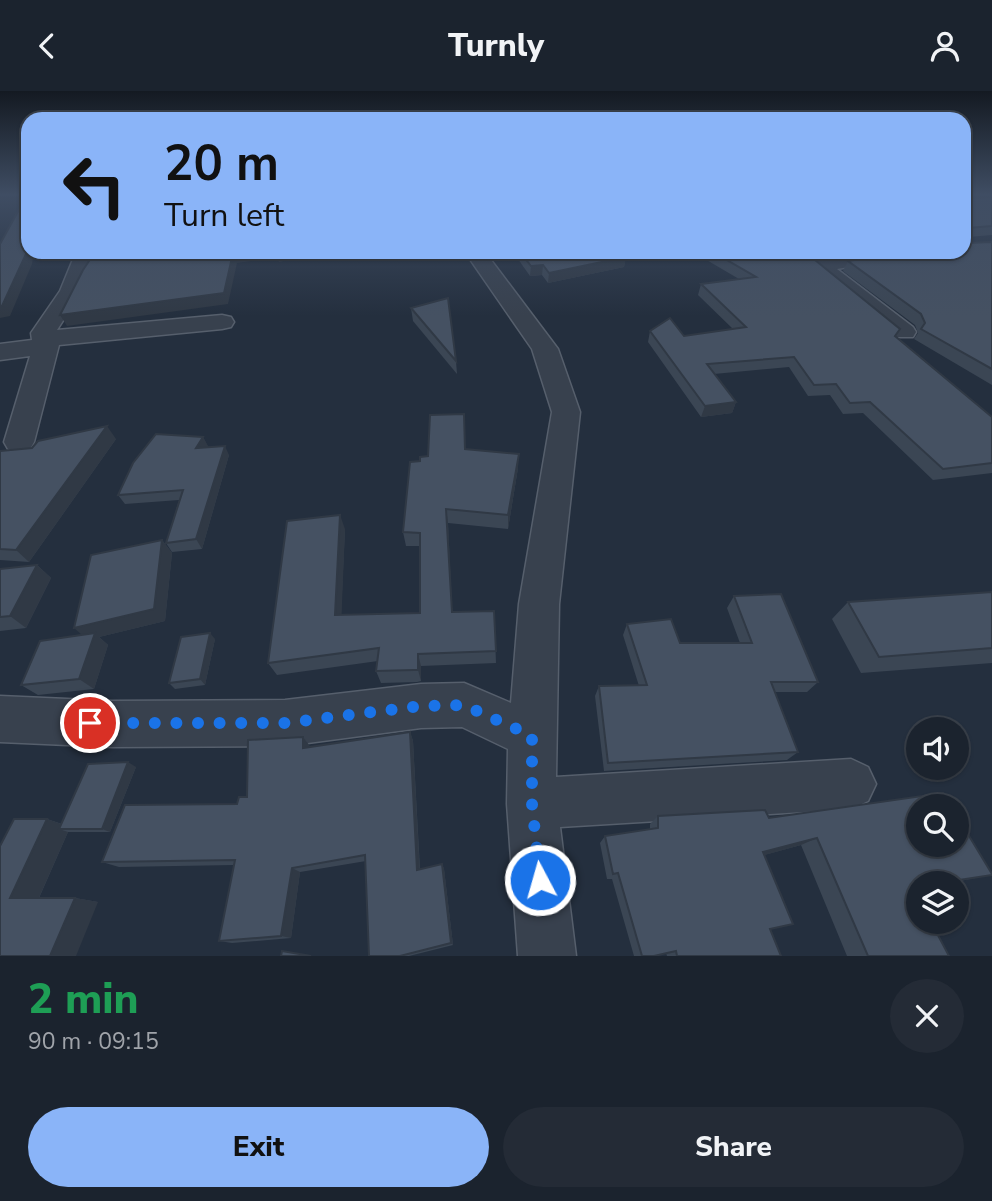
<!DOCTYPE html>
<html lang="en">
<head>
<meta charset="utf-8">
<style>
  :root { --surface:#1b232e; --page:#242b36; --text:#f1f3f6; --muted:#a0a4aa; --line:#39404a; --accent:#8ab4f8 }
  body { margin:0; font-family:"Nunito Sans",sans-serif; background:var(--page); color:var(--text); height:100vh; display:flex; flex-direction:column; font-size:26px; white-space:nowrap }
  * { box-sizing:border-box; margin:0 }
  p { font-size:23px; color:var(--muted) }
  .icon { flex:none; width:38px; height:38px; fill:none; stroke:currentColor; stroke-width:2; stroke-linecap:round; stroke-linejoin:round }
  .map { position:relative; height:865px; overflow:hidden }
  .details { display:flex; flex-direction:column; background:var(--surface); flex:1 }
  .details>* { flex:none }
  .guide { position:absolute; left:21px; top:21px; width:950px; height:147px; border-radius:21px; box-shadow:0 2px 5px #0004,0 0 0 2px var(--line); background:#8ab4f8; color:#111; overflow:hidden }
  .controls { position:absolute; left:906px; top:626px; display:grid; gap:14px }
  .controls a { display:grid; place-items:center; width:63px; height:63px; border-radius:50%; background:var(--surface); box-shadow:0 2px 5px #0004,0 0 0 2px var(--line); font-size:35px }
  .pin { position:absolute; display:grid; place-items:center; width:60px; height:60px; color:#fff; margin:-30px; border:4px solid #fff; border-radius:50%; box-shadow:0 2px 7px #0007 }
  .me { position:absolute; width:77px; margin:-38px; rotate:354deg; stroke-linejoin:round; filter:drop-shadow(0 0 5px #0008) }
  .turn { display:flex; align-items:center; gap:24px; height:147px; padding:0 28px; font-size:32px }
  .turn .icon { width:91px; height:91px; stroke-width:2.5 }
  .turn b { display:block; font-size:49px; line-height:60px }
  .round { display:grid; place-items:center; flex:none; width:74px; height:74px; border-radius:37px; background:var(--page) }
  .headline { display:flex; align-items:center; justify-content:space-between; height:119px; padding:0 28px }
  h1 { font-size:42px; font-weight:800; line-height:52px; color:#1e9e55 }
  .primary-button { display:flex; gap:14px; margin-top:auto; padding:14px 28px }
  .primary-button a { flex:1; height:80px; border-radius:42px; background:var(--accent); color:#111; font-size:28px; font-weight:800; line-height:80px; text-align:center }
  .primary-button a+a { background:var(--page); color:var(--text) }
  header { display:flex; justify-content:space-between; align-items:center; height:91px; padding:0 28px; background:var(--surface); font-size:32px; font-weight:800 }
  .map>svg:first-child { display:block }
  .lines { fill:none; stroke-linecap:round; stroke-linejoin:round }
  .minor-casing { stroke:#565f6c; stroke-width:3 }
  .minor { fill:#38414e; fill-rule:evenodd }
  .wall { fill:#3b4654 }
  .shaded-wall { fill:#303945 }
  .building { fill:#455162; stroke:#303945; stroke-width:2 }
  .route { stroke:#1a73e8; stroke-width:12; stroke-dasharray:0 21.6 }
</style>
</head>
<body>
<header><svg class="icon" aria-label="back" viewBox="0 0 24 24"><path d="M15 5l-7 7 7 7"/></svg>Turnly<svg class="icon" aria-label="person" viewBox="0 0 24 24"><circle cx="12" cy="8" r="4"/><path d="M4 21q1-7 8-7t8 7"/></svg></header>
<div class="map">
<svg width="992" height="865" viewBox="0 0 992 865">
  <rect width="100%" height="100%" fill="#242f3e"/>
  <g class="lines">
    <g class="minor-casing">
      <g id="minor">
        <path d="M76,161H96L82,200L57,239L222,224L231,226L234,231L231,236L222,238L59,254L34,351L30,358L19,361L8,358L4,351L30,265L0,269V253L32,249L31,242L60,200Z"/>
        <path d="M465,161H485L558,258L580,321L559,513L556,686L851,668L868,676L876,693L868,710L851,718L560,736L576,865H518L507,713L508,658L462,636L421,637L285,655L112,656L0,651V605L112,610L285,609L421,593L464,592L511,612L519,513L552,321L532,258Z"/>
        <path d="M865,161H911L901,167L837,178L913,236L916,241L913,246H895L808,175L812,171Z"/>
      </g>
    </g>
    <use href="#minor" class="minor"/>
  </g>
  <g class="wall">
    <path d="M992,106V144L968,146V152L992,151V294L914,248L918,242L915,234L843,180L848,170L964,161L970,107Z"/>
    <path d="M513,161H619L626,166L624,176L548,192L542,184L530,185Z"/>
    <path d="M693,161H851L813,168L900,238L895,246L992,326V382L933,389L863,322L843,323L830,304L808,305L789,276L714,283L736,311L732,322L701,326L648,251L650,240L684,245L733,238L698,204L701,193L739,188Z"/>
    <path d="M411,217L456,270L457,283L413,230Z"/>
    <path d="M203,346L208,356L229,364L202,458L172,461L166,452L179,409L125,413L118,404Z"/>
    <path d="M116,348L29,471L0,469V360Z"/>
    <path d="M466,358L518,377L508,438L448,432L452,521L494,520L496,572L421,575V590L417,591L381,592L376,580L378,570L277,584L268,572L345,438L341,524L420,522V455H406L403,441L420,370L428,365Z"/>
    <path d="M162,449L172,462L165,530L99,546L108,554L94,598L38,604L21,594L83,544Z"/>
    <path d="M37,474L51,487L26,537L0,540V478Z"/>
    <path d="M992,501V572L861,582L832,528L848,511Z"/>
    <path d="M734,505L818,591L807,601H774L798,661L787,669L604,680L595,605L599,595H639L623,544L627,533L680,552H740L727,517Z"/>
    <path d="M215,548L205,594L175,598L169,592Z"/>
    <path d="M410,641L413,650L420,778L442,773L444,778L453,854L409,865H369L366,770L300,781L291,847L232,852L219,850L234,774L119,776L102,771L237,713L247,706L303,646L309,654L310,656Z"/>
    <path d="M136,676L110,741H68L39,807H75L98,811L0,865L47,728L62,733Z"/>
    <path d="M658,725L769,727L992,784L943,793H919V796L914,797L949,865H847L801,754L764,764L770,838L781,865H667L666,862L655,865H634L612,788H607L600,752L605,745L650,738V733Z"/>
  </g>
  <g class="shaded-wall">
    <path d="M28,149V161H34L32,173L10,225L0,227V215Z"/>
    <path d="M243,161H275L277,166L237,172L228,213L67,235L60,224L233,162Z"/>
    <path d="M276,161H328L279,171Z"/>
    <path d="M343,161H379L345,166Z"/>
    <path d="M814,161H851L812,168L810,165Z"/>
    <path d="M626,166L624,176L548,192L549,182Z"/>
    <path d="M543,174L542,184L530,185L531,175Z"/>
    <path d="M736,311L732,322L701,326L705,315Z"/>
    <path d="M107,335L116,348L29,471L16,459Z"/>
    <path d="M203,346L208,355L201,366L196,357Z"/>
    <path d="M225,355L229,364L202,458L196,448Z"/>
    <path d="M519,363L518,377L508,438V424Z"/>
    <path d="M446,418L448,432L453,534L452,521Z"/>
    <path d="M340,424L345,438L341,537L335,524Z"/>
    <path d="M162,449L172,462L165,530L99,546L108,554L94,598L79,588L88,549L74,537Z"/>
    <path d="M37,474L51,487L26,537L10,525Z"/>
    <path d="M210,542L215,548L205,594L200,588Z"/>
    <path d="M418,563L421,575V590L418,579Z"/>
    <path d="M410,641L413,650L420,784L417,779Z"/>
    <path d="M303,646L309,654L310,666L303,657Z"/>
    <path d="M128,671L136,676L110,741L102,738Z"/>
    <path d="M47,728L70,736L59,738L68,741L37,811L10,807Z"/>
    <path d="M817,747L801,754L750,768L763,761Z"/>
    <path d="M442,773L444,778L453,854L451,852Z"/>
    <path d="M292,777L300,781L291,847L281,845Z"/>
    <path d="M75,807L98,811L76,865H50Z"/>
  </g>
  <g class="building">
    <path d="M27,104H28V149L26,163L2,215H0V153Z"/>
    <path d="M964,104H967L970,107L992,106V135L968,137V152L992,151V278L921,238L925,232L921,223L848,170L900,161H964Z"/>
    <path d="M95,161H243L233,162L224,202L60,224L83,179Z"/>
    <path d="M520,161H619L626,166L549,182L543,174L531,175Z"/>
    <path d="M713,161H814L810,165L900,238L895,245L992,326V372L943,378L870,311L850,312L836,293L814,294L794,266L707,273L736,311L705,315L650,240L670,227L684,245L746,236L701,193L756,186Z"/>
    <path d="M448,207L456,270L411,217Z"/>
    <path d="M464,323L465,358L519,363L508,424L446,418L452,521L494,520L496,560L418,563V579H414L376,580L379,557L268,572L287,430L340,424L335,524L420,522V442L403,441L410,371L420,370V366L428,365L430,324Z"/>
    <path d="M107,335L16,459L0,458V360L32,357L38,350Z"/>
    <path d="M156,343L203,346L196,357L225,355L196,448L166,452L183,399L118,404L133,372Z"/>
    <path d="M162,449L154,518L74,537L91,464Z"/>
    <path d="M37,474L10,525L0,526V478Z"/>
    <path d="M992,501V557L879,566L848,511Z"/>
    <path d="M781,503L818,591H771L798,661L608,672L599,595L647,594L627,533L671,528L680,552H752L734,505Z"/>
    <path d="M95,542L79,588L21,594L40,550Z"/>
    <path d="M210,542L200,588L169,592L181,546Z"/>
    <path d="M410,641L417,779L442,773L451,852L400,865H369L365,764L292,777L281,845L219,850L235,769L102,771L125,714L237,713L239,706H247L248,649L303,646V657Z"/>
    <path d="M128,671L102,738H59L88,673Z"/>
    <path d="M943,702L952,716H919V754H957V725L992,783V784L933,793H919V795L913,796L919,806V831H931L949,865H868L817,747L763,761L793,833L770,838L781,865H677L676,860L654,865H642L618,782L613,783L605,745L658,737V725L765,719L769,727Z"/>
    <path d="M14,728H47L10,807H75L50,865H0V755Z"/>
    <path d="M282,860L311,865H281Z"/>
  </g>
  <linearGradient id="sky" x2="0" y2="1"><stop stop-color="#141a22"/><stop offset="0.46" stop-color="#3f4d63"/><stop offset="1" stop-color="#3f4d63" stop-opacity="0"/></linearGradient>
  <rect width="992" height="225" fill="url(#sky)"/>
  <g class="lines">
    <path class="route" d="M90,632H285L421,615L464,614L532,645V713L540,789"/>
  </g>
</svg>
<div class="controls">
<a><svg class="icon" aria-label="sound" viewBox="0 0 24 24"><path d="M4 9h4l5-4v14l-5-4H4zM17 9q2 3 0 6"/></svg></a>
<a><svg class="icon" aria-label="search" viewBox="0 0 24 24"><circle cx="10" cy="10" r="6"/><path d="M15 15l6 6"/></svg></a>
<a><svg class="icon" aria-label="layers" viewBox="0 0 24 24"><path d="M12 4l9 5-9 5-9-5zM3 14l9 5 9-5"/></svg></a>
</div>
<div class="pin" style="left:90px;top:632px;background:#d93025"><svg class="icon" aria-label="arrive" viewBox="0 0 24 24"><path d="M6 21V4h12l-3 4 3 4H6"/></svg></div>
<svg class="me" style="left:540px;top:789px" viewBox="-20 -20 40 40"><circle r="17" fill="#1a73e8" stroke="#fff" stroke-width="3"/><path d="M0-11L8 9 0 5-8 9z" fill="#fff"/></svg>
<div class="guide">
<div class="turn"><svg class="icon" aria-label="left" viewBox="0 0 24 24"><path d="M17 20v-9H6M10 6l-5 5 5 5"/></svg><div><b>20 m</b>Turn left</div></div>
</div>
</div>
<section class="details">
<div class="headline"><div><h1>2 min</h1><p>90 m · 09:15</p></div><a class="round"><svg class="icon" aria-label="close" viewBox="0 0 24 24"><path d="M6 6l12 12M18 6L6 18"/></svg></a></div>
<div class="primary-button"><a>Exit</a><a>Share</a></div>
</section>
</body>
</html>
